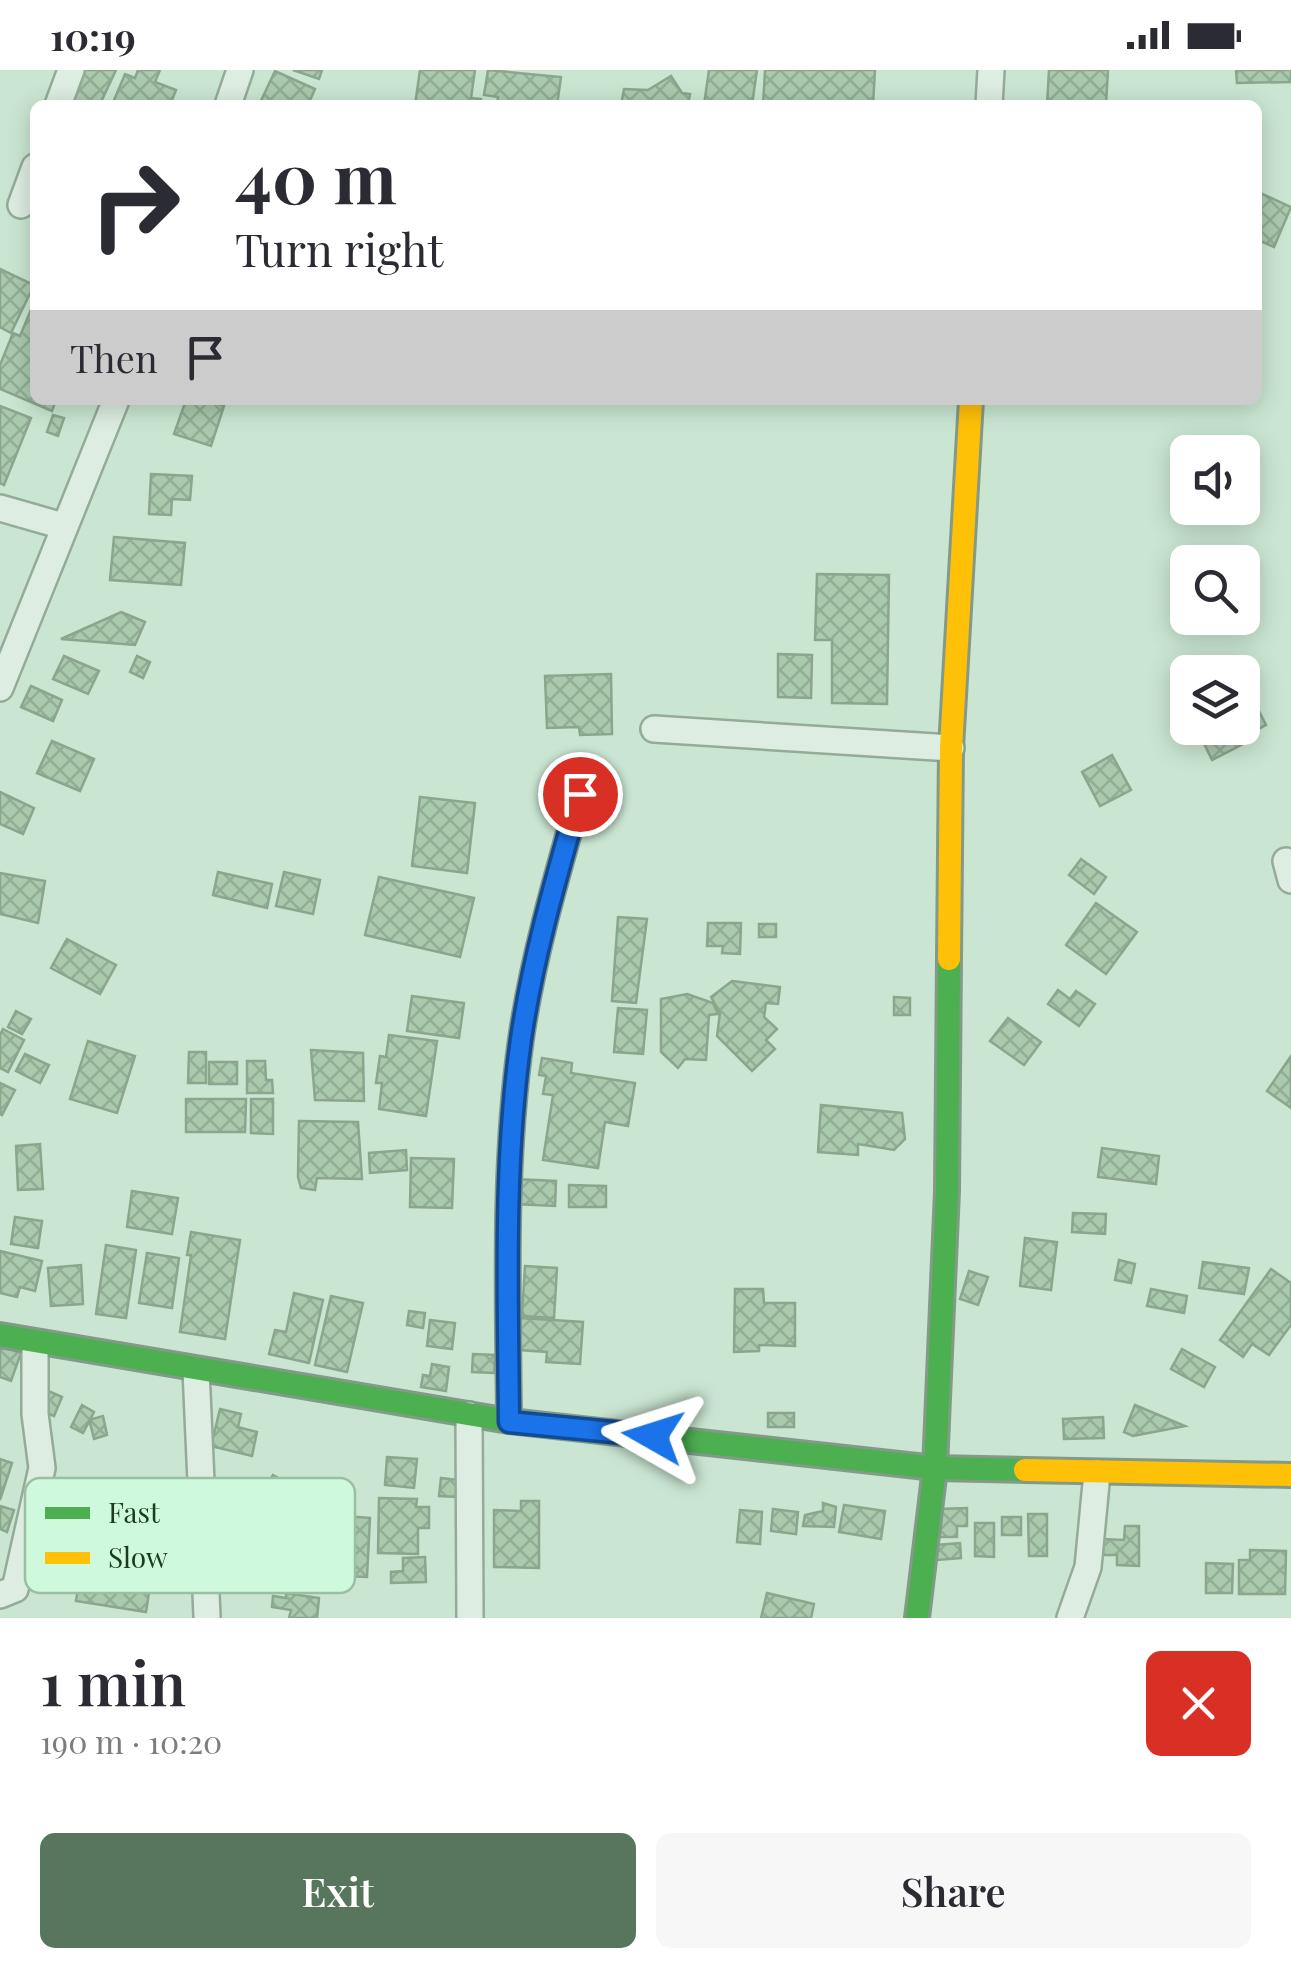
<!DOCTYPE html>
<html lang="en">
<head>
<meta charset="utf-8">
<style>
  :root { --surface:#fff; --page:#f7f7f7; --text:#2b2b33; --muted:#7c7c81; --accent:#58765d }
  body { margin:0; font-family:"Playfair Display",serif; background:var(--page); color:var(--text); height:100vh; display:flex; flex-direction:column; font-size:38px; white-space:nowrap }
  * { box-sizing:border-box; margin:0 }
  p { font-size:32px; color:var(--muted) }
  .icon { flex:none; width:55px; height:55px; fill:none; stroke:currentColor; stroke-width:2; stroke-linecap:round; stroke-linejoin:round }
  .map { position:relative; height:1548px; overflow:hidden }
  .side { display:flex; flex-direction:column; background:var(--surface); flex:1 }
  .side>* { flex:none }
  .hud { position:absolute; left:30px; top:30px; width:1232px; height:305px; border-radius:15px; box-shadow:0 5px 25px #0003; background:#fff; color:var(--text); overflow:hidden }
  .tools { position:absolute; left:1170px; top:365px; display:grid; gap:20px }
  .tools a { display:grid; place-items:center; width:90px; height:90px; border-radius:15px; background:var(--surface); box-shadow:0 5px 25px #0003; font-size:50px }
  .pin { position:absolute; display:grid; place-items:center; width:85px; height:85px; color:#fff; margin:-42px; border:5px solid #fff; border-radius:50%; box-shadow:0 2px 10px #0007 }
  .me { position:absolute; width:110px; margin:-55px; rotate:276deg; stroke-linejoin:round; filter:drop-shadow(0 0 8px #0008) }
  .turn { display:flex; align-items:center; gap:35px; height:210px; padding:0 40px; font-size:45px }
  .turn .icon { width:130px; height:130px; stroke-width:2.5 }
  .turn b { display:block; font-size:70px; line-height:85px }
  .then { display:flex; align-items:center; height:95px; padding:0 40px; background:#0003; gap:20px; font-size:38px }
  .round { display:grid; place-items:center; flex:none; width:105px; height:105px; border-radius:15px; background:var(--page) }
  .head { display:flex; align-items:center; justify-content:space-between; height:170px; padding:0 40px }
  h1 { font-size:60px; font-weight:600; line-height:75px }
  .cta { display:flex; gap:20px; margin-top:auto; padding:20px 40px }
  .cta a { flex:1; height:115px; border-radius:15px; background:var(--accent); color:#fff; font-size:40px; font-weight:600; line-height:115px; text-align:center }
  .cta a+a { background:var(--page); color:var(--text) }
  .status { display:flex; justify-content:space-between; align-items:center; height:70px; padding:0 50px; background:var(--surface); direction:ltr }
  .status svg { height:28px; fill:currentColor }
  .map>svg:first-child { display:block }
  .building { fill:url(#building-cross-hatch); stroke:#8aa68d; stroke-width:2.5 }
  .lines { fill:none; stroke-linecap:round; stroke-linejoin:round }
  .street-casing { stroke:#94ab98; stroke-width:30 }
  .fast-casing { stroke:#849a88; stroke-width:28 }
  .slow-casing { stroke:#849a88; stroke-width:28 }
  .street { stroke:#ddede1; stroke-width:25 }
  .fast { stroke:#4caf50; stroke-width:22 }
  .slow { stroke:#ffc107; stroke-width:22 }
  .route-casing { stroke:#114b97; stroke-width:25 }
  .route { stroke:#1a73e8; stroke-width:18 }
  .key { fill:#cff9dc; stroke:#99c0a3; stroke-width:2.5 }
  .key-label { font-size:28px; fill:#1b3a1e }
</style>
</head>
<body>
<div class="status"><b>10:19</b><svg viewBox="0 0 49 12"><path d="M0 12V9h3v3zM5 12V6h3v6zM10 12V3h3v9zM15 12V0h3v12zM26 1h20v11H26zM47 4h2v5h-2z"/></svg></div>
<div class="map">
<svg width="1291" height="1548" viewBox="0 0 1291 1548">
  <defs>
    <pattern id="building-cross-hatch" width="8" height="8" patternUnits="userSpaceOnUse" patternTransform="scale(2.5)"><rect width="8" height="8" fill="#aacaae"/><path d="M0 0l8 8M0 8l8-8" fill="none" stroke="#92ae95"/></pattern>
  </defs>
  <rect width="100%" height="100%" fill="#cae6d2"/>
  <g class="building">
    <path d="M80,0H116L100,34L102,35H64Z"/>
    <path d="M138,0H160L155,12L176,20L170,35H112L125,4L135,8Z"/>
    <path d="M293,0H322L319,9Z"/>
    <path d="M420,0H475L471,28L481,29L480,35H415Z"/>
    <path d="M488,0L561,7L557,35H497L498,27L484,25Z"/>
    <path d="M709,0H757L752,35H704Z"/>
    <path d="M765,0H875L873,35H763Z"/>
    <path d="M1049,0H1108L1106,35H1047Z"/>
    <path d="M1236,0H1291V12L1237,13Z"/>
    <path d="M275,1L315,19L308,35H259Z"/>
    <path d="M671,6L682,23L690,24L688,35H621L624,19L648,20Z"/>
    <path d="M1258,122L1291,137L1274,177L1258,170Z"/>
    <path d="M0,199L34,215L11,263L0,257Z"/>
    <path d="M35,230V330H56L52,341L0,319V295L13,263L20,266Z"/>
    <path d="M186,330H206L224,336L211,376L174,364Z"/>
    <path d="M0,336L31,348L4,415L0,413Z"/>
    <path d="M53,345L64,348L58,366L47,362Z"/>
    <path d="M151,404L192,406L190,430L172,429L171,445L149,444Z"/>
    <path d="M114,467L185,473L181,515L110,510Z"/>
    <path d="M817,504L889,505L887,634L832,633V570H815Z"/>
    <path d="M121,542L145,552L135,575L61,569Z"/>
    <path d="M778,584L812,585L811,628L778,627Z"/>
    <path d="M64,586L99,601L88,624L53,609Z"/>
    <path d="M137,586L150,592L143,608L130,602Z"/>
    <path d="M611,604L612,664L580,665L579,657L547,658L545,606Z"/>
    <path d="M31,616L62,630L53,651L21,637Z"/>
    <path d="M1259,641L1266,655L1253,662L1246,648Z"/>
    <path d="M1221,658H1240L1247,672L1212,690L1201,667Z"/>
    <path d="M52,671L94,689L80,721L37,703Z"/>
    <path d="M1112,685L1131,720L1100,736L1082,702Z"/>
    <path d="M0,722L34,738L23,764L0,754Z"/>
    <path d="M420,727L475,733L467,803L412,796Z"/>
    <path d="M1081,789L1106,807L1094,824L1069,805Z"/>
    <path d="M218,802L272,814L267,838L213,825Z"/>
    <path d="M284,802L320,810L313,844L276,836Z"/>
    <path d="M0,803L45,811L38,853L0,844Z"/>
    <path d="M379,807L474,828L460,887L365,865Z"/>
    <path d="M1096,833L1137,862L1106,904L1066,875Z"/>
    <path d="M618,847L647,849L636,933L612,931Z"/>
    <path d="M708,853H741L740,884L722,883L723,876H707Z"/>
    <rect x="759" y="854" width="17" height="13"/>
    <path d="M67,869L116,895L100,924L51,898Z"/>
    <path d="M732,911L780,917L778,934L766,933L764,947L777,959L766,970L775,979L752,1001L717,966L720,943L711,927Z"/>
    <path d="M1058,920L1070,929L1076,921L1095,934L1079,956L1048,934Z"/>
    <path d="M687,924L713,933L718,944L709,945L706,990L685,989L678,998L661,982V929Z"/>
    <path d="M412,926L464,933L459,968L407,961Z"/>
    <path d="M894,927L910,928V945H894Z"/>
    <path d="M618,938L647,940L643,984L614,982Z"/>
    <path d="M16,941L31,949L22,964L8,957Z"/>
    <path d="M1008,948L1041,972L1024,995L990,971Z"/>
    <path d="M3,959L24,970L8,1002L0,998V965Z"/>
    <path d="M389,965L437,971L426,1046L379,1039L382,1013H376L380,986L386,987Z"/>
    <path d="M88,971L135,986L117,1043L70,1029Z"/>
    <path d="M311,980L363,983L364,1031L315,1030Z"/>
    <path d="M189,982H206V1013H188Z"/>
    <path d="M25,984L49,995L40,1013L16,1001Z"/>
    <path d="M1291,986V1038L1267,1021Z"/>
    <path d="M542,988L572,993L571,1003L635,1013L628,1056L605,1052L598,1098L543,1090L553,1025L543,1024L546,1006L539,1005Z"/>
    <path d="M247,991H265L266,1010H272L273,1023H247Z"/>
    <rect x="209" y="992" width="28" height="22"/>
    <path d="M0,1013L15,1020L2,1045L0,1044Z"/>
    <path d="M186,1029H246L245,1062H186Z"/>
    <path d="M251,1029H273V1064L251,1063Z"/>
    <path d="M821,1035L902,1043L905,1069L894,1080L858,1074V1085L818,1082Z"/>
    <path d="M299,1051L358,1052L362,1109L317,1108L315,1120L301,1118L298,1107Z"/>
    <path d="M40,1074L43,1119L18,1120L16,1076Z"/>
    <path d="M1102,1078L1159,1086L1156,1114L1098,1107Z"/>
    <path d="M406,1080L407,1100L370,1103L369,1083Z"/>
    <path d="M411,1088L454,1089L452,1138L410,1137Z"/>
    <path d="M515,1109L556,1111L555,1136L514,1134Z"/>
    <path d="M569,1115L606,1116V1137H569Z"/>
    <path d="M132,1121L178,1128L172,1164L127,1157Z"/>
    <path d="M1073,1143L1106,1144L1105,1164L1072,1162Z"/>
    <path d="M15,1147L42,1151L38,1178L11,1174Z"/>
    <path d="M191,1162L240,1170L225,1269L180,1262L191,1185H187Z"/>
    <path d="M1025,1168L1057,1172L1051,1220L1020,1216Z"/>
    <path d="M106,1175L136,1180L126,1248L96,1244Z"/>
    <path d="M0,1181L42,1191L35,1221L20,1217L17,1227L0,1223Z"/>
    <path d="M147,1183L179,1188L172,1238L139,1233Z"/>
    <path d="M1119,1190L1135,1194L1131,1213L1115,1210Z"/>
    <path d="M1203,1192L1249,1198L1244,1224L1199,1218Z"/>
    <path d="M81,1195L83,1234L51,1236L48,1198Z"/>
    <path d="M525,1196L557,1198L554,1248L522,1246Z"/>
    <path d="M1271,1199L1291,1213V1255L1269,1285L1252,1274L1243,1287L1220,1270Z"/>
    <path d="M969,1201L988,1207L978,1235L960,1229Z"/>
    <path d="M735,1219H763L764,1233H795V1276L759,1275V1281L734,1282Z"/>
    <path d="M1151,1219L1187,1226L1184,1243L1147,1236Z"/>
    <path d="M294,1223L323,1230L309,1293L269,1284L275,1260L286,1262Z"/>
    <path d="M331,1226L363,1233L347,1302L315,1295Z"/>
    <path d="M409,1241L425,1243L423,1258L407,1255Z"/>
    <path d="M521,1248L583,1252L580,1294L546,1292L547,1282L519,1280Z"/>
    <path d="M430,1250L455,1253L452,1279L427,1276Z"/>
    <path d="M0,1276L21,1283L11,1311L0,1307Z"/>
    <path d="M1182,1279L1215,1297L1204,1317L1171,1299Z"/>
    <path d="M473,1284L495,1285L494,1303L472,1302Z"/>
    <path d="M432,1294L449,1297L446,1321L421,1317L423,1305L430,1306Z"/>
    <path d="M46,1320L62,1327L54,1346L38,1339Z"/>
    <path d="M82,1335L94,1342L83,1363L71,1357Z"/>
    <path d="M1135,1335L1185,1356L1133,1366L1124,1362Z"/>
    <path d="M220,1339L241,1344L238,1357L257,1362L252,1386L211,1376Z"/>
    <rect x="768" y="1343" width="26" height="14"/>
    <path d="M103,1346L107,1365L94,1369L90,1353L92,1349Z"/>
    <path d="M1103,1347L1104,1368L1064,1369L1063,1349Z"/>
    <path d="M387,1387L417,1389L414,1418L385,1415Z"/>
    <path d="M0,1389L12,1393L0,1430Z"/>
    <path d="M273,1405L301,1420L288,1443L260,1428Z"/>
    <path d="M441,1408L459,1410L457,1427L439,1426Z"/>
    <path d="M95,1414L164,1425L146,1542L76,1531Z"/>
    <path d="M379,1428L417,1429L416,1437H429V1458H418V1484L378,1483Z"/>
    <path d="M521,1431H539V1498L494,1497V1440L521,1441Z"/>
    <path d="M823,1433L836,1437L834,1457L803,1456L805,1445L823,1441Z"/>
    <path d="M844,1435L885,1441L881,1469L839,1462Z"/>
    <path d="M0,1436L14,1440L7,1462L0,1459Z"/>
    <path d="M967,1438V1456H957V1467H938V1439Z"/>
    <path d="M773,1439L798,1442L796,1464L771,1461Z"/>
    <path d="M740,1440L762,1442L760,1474L737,1472Z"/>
    <path d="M1028,1444H1047V1486H1029Z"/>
    <path d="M344,1446L370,1448L367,1507L300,1504L303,1456L343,1458Z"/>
    <rect x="1002" y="1447" width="19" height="18"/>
    <path d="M975,1453H994V1487L975,1486Z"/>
    <path d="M1125,1456H1139V1496L1117,1495V1485H1103V1469L1124,1470Z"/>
    <path d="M960,1473L961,1488L937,1490L936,1475Z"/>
    <path d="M1250,1480L1286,1481L1285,1524H1239V1490H1250Z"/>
    <path d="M425,1487L426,1512L391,1513V1502L403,1501V1488Z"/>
    <path d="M1206,1493L1233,1494L1232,1523H1206Z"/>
    <path d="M286,1523L319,1528L317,1548H289L291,1540L272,1537L273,1526L286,1528Z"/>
    <path d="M767,1523L814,1534L811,1548H761Z"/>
  </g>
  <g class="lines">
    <g class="street-casing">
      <g id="street">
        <path d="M58,35L71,0"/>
        <path d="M228,35L240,0"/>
        <path d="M989,35L991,0"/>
        <path d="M21,135L35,97"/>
        <path d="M0,438L63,456"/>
        <path d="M0,618L116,330"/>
        <path d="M654,659L951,678"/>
        <path d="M1286,791L1291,810"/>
        <path d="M196,1300L207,1546"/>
        <path d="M469,1345L470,1548"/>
        <path d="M0,1525L15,1519L42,1398L35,1344V1273"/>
        <path d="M1070,1548L1088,1497L1097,1403"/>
      </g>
    </g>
    <g class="fast-casing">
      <g id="fast">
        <path d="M0,1265L509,1351L935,1398L1025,1400"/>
        <path d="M509,1351C508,1224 503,1096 521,969C533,886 557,805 580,724"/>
        <path d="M917,1548L935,1398L947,1121L949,889"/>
      </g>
    </g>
    <g class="slow-casing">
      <g id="slow">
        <path d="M949,889L951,678L971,330"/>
        <path d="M1025,1400L1291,1405"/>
      </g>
    </g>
    <use href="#street" class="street"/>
    <use href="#fast" class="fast"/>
    <use href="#slow" class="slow"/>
  </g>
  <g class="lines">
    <g class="route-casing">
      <path id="route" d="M580,724C557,805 533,886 521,969C503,1096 508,1224 509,1352L653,1366"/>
    </g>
    <use href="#route" class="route"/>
  </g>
  <rect x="25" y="1408" width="330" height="115" rx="15" class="key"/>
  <rect x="45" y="1437" width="45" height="12" fill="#4caf50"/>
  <rect x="45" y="1482" width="45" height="12" fill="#ffc107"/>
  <g class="key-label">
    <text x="108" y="1453">Fast</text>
    <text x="108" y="1498">Slow</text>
  </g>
</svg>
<div class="tools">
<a><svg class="icon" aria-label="sound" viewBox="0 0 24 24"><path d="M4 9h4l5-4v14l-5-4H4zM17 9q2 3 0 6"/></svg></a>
<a><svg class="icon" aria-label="search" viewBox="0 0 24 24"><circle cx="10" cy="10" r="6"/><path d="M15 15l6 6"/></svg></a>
<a><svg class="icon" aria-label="layers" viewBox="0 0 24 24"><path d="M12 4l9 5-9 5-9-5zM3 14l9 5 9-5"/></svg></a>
</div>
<div class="pin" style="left:580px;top:724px;background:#d93025"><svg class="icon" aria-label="arrive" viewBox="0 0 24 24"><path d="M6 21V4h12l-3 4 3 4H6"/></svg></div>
<svg class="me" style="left:653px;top:1366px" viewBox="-20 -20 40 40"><path d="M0-17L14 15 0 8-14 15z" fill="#1a73e8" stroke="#fff" stroke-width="4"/></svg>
<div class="hud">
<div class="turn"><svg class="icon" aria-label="right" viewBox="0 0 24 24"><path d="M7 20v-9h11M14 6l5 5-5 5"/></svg><div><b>40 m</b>Turn right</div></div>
<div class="then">Then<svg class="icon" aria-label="arrive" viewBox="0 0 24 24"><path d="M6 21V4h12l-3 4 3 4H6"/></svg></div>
</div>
</div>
<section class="side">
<div class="head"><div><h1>1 min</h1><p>190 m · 10:20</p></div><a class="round" style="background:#d93025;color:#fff"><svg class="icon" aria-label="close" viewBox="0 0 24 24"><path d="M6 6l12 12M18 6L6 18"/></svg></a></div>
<div class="cta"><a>Exit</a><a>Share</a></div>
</section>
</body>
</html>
